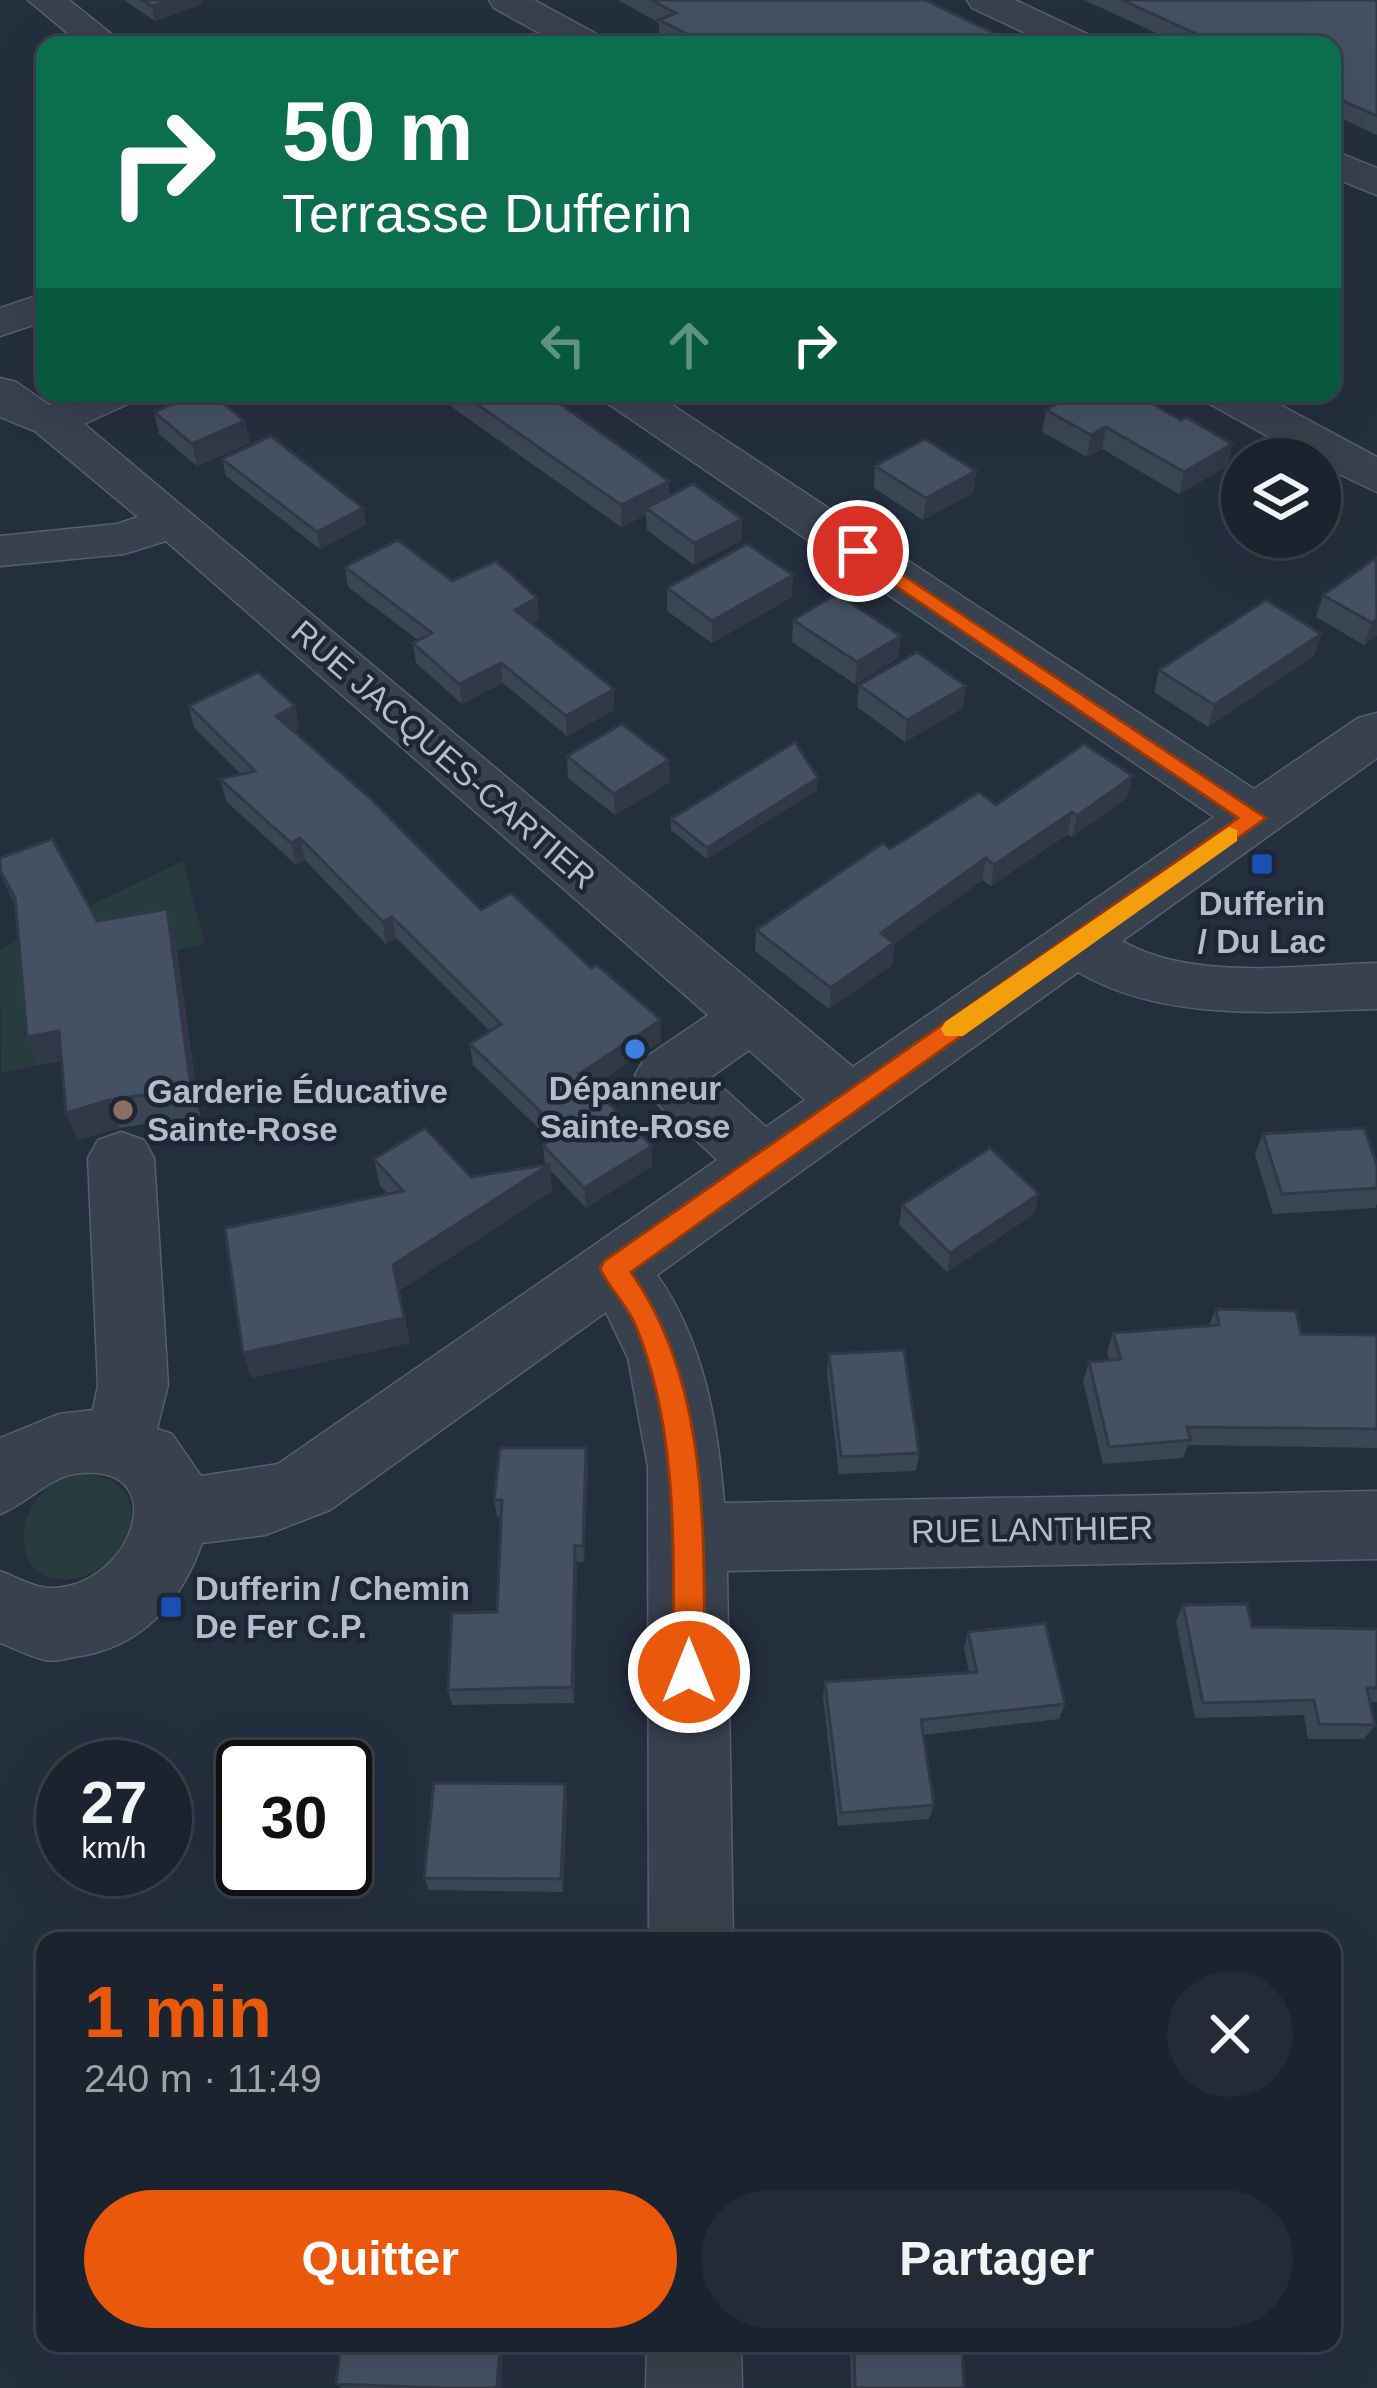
<!DOCTYPE html>
<html lang="fr">
<head>
<meta charset="utf-8">
<style>
  :root { --surface:#1b232e; --page:#242b36; --text:#f1f3f6; --muted:#a0a4aa; --line:#39404a; --accent:#ea580c }
  body { margin:0; font-family:Helvetica,sans-serif; background:var(--page); color:var(--text); height:100vh; display:flex; flex-direction:column; font-size:45px; white-space:nowrap }
  * { box-sizing:border-box; margin:0 }
  p { font-size:39px; color:var(--muted) }
  .icon { flex:none; width:66px; height:66px; fill:none; stroke:currentColor; stroke-width:2; stroke-linecap:round; stroke-linejoin:round }
  .map { position:relative; flex:1; overflow:hidden }
  .details { position:absolute; left:36px; top:1932px; width:1305px; height:420px; display:flex; flex-direction:column; background:var(--surface); border-radius:24px; box-shadow:0 12px 48px #0002,0 0 0 3px var(--line) }
  .details>* { flex:none }
  .banner { position:absolute; left:36px; top:36px; width:1305px; height:366px; border-radius:24px; box-shadow:0 12px 48px #0002,0 0 0 3px var(--line); background:#0b6e4f; color:#fff; overflow:hidden }
  .buttons { position:absolute; left:1221px; top:438px; display:grid; gap:24px }
  .buttons a { display:grid; place-items:center; width:120px; height:120px; border-radius:50%; background:var(--surface); box-shadow:0 12px 48px #0002,0 0 0 3px var(--line); font-size:60px }
  .speed { position:absolute; left:36px; top:1740px; display:flex; gap:24px; font-size:60px; font-weight:700; text-align:center }
  .speed>* { display:grid; place-content:center; width:156px; height:156px; border-radius:50%; background:var(--surface); box-shadow:0 12px 48px #0002,0 0 0 3px var(--line); line-height:1 }
  .speed small { font-size:30px; font-weight:400 }
  .speed .limit { border:6px solid #111; border-radius:18px; background:#fff; color:#111 }
  .pin { position:absolute; display:grid; place-items:center; width:102px; height:102px; color:#fff; margin:-51px; border:6px solid #fff; border-radius:50%; box-shadow:0 3px 12px #0007 }
  .me { position:absolute; width:132px; margin:-66px; rotate:0deg; stroke-linejoin:round; filter:drop-shadow(0 0 9px #0008) }
  .turn { display:flex; align-items:center; gap:42px; height:252px; padding:0 48px; font-size:54px }
  .turn .icon { width:156px; height:156px; stroke-width:2.5 }
  .turn b { display:block; font-size:84px; line-height:102px }
  .lanes { display:flex; align-items:center; height:114px; padding:0 48px; background:#0003; justify-content:center; gap:60px; direction:ltr }
  .lanes .off { opacity:.35 }
  .round { display:grid; place-items:center; flex:none; width:126px; height:126px; border-radius:63px; background:var(--page) }
  .overview { display:flex; align-items:center; justify-content:space-between; height:204px; padding:0 48px }
  h1 { font-size:72px; font-weight:700; line-height:90px; color:var(--accent) }
  .primary-button { display:flex; gap:24px; margin-top:auto; padding:24px 48px }
  .primary-button a { flex:1; height:138px; border-radius:72px; background:var(--accent); color:#fff; font-size:48px; font-weight:700; line-height:138px; text-align:center }
  .primary-button a+a { background:var(--page); color:var(--text) }
  .map>svg:first-child { display:block }
  .green { fill:#263c3f }
  .lines { fill:none; stroke-linecap:round; stroke-linejoin:round }
  .minor-casing { stroke:#565f6c; stroke-width:3 }
  .minor { fill:#38414e; fill-rule:evenodd }
  .wall { fill:#3b4654 }
  .shaded-wall { fill:#303945 }
  .building { fill:#455162; stroke:#303945; stroke-width:3 }
  .route { fill:#ea580c; stroke:#983908; stroke-width:3 }
  .slow { fill:#f59e0b }
  .transit-dot { fill:#1a4fb4; stroke:#1d2633; stroke-width:4.5 }
  .shop-dot { fill:#3f7fe0; stroke:#1d2633; stroke-width:4.5 }
  .education-dot { fill:#8d6e63; stroke:#1d2633; stroke-width:4.5 }
  .labels { text-anchor:middle; stroke-width:9; stroke-linejoin:round; paint-order:stroke }
  .street-label { font-size:33px; fill:#b4bcc9; stroke:#1d2633 }
  .poi-label { font-size:33px; font-weight:bold; fill:#b4bcc9; stroke:#1d2633 }
</style>
</head>
<body>
<div class="map">
<svg width="1377" height="2388" viewBox="0 0 1377 2388">
  <rect width="100%" height="100%" fill="#242f3e"/>
  <g class="green">
    <path d="M183,861L205,944L177,950L175,939L23,993L24,1037L36,1036L39,1065L1,1073L0,949Z"/>
    <path d="M85,1474C169,1482 125,1587 57,1579C0,1570 20,1476 85,1474Z"/>
  </g>
  <g class="lines">
    <g class="minor-casing">
      <g id="minor">
        <path d="M28,0H69L125,45H82Z"/>
        <path d="M489,0H534L602,37L608,45H561L494,8Z"/>
        <path d="M967,0H1015L1094,37L1100,45H1051L972,8Z"/>
        <path d="M1332,150L1377,168V195L1332,177Z"/>
        <path d="M45,293V321L0,336V308Z"/>
        <path d="M0,378L16,382L49,405L76,393H137L130,403L84,424L853,1067L1214,817L607,403L600,393H654L1254,789L1358,718L1377,713V758L1122,941C1194,982 1298,965 1377,963V1009C1279,1011 1167,1024 1078,972L657,1275C704,1341 718,1425 724,1503L1377,1491V1559L727,1571L733,1941H649L648,1467L628,1358L606,1312L330,1510L265,1535L202,1543C181,1603 140,1649 74,1657C65,1659 54,1662 45,1660C30,1657 14,1648 0,1643V1571C16,1577 36,1589 53,1588C134,1586 176,1459 74,1474C49,1478 26,1504 0,1514V1438L59,1414L93,1410L98,1385L88,1158L98,1140L121,1132L144,1140L154,1158L168,1385L157,1429L172,1434L201,1476L278,1464L717,1160L645,1092L635,1075L645,1058L708,1015L166,541L124,554L0,566V536L117,524L138,517L35,431L0,417ZM749,1050L805,1100L766,1127L711,1077Z"/>
        <path d="M1201,393H1258L1377,457V492L1320,465V459H1309L1208,403Z"/>
        <path d="M647,2343H741L742,2388H646Z"/>
      </g>
    </g>
    <use href="#minor" class="minor"/>
  </g>
  <g class="wall">
    <path d="M124,0H203L200,5L155,21Z"/>
    <path d="M618,0H925L1019,45H672L659,38V23Z"/>
    <path d="M1084,0H1377V135L1332,114V45H1182Z"/>
    <path d="M432,393H545L669,481V496L742,519L741,541L694,565L647,530L646,515L621,527Z"/>
    <path d="M1053,396L1181,420L1232,444L1227,466L1179,494L1102,449L1087,457L1042,432L1046,410L1051,407Z"/>
    <path d="M154,412L245,421L250,443L197,466L159,434Z"/>
    <path d="M222,459L363,508L366,525L320,549L226,476Z"/>
    <path d="M875,466L976,471L973,493L923,520L874,488Z"/>
    <path d="M1377,559V635L1364,645L1316,617L1323,595Z"/>
    <path d="M345,567L452,581L537,598L539,619L531,623L614,689V710L567,736L503,683L462,704L416,663L413,643L418,640L348,587Z"/>
    <path d="M667,588L792,597L712,643L667,611Z"/>
    <path d="M793,620L898,658L855,684L792,642Z"/>
    <path d="M1321,634L1314,656L1208,727L1154,692L1159,670Z"/>
    <path d="M859,685L963,708L905,742L857,707Z"/>
    <path d="M189,706H295L299,728L294,731L481,910L591,968L661,1020V1041L592,1087L652,1146V1166L586,1208L550,1170L552,1191L399,1291L410,1343L251,1378L388,1194L380,1186L374,1159L471,1177L545,1165L543,1145L551,1140L473,1065L470,1044L490,1031L396,938L386,944L305,860L296,865L226,801L220,779L241,774L194,728Z"/>
    <path d="M567,756L669,760L670,782L615,815L568,778Z"/>
    <path d="M817,790L707,859L671,830V819Z"/>
    <path d="M1127,798L1072,837L1068,834L991,886L982,880L894,944L892,965L829,1009L755,951L756,930L890,849L996,805Z"/>
    <path d="M0,858L97,921L175,938L200,1116L120,1128L77,1140L61,1061L39,1065L27,1037L16,907L0,873Z"/>
    <path d="M1263,1134L1377,1165V1204L1375,1208L1273,1214L1255,1154Z"/>
    <path d="M1039,1194L1034,1214L947,1272L899,1225L902,1205Z"/>
    <path d="M1216,1309L1301,1334L1377,1335V1448L1188,1445L1183,1458L1103,1464L1083,1381L1089,1362L1109,1360L1107,1352L1113,1333L1209,1325Z"/>
    <path d="M829,1354L919,1453L916,1471L839,1474L827,1373Z"/>
    <path d="M586,1448L588,1466L584,1562H577L574,1703L452,1705L448,1690L497,1612L501,1517H497L494,1500Z"/>
    <path d="M1183,1605L1252,1627L1377,1629V1702H1370L1375,1725L1364,1739H1308L1304,1715L1195,1718L1176,1621Z"/>
    <path d="M968,1632L1065,1704L1059,1719L923,1735L934,1805L929,1819L838,1826L823,1697L825,1682L969,1673L964,1648Z"/>
    <path d="M565,1784L567,1798L563,1892L429,1890L424,1878Z"/>
    <path d="M850,2343H962L964,2388H851Z"/>
    <path d="M336,2384L501,2388H343Z"/>
  </g>
  <g class="shaded-wall">
    <path d="M171,0H203L200,5L155,21L152,6Z"/>
    <path d="M245,421L250,443L197,466L192,444Z"/>
    <path d="M1106,427L1102,449L1087,457L1091,435Z"/>
    <path d="M1232,444L1227,466L1179,494L1184,472Z"/>
    <path d="M976,471L973,493L923,520L926,498Z"/>
    <path d="M669,481V503L646,508V515L621,527V505Z"/>
    <path d="M363,508L366,525L320,549L317,532Z"/>
    <path d="M742,519L741,541L694,565V543Z"/>
    <path d="M793,575L792,597L712,643V621Z"/>
    <path d="M537,598L539,619L517,630L515,610Z"/>
    <path d="M1377,619V635L1364,645L1372,623Z"/>
    <path d="M1321,634L1314,656L1208,727L1214,705Z"/>
    <path d="M901,636L898,658L855,684L857,662Z"/>
    <path d="M501,663L503,683L462,704L459,684Z"/>
    <path d="M966,686L963,708L905,742L907,720Z"/>
    <path d="M614,689V710L567,736L566,716Z"/>
    <path d="M295,706L299,728L281,738L276,716Z"/>
    <path d="M669,760L670,782L615,815L614,794Z"/>
    <path d="M1133,776L1127,798L1072,837L1077,816Z"/>
    <path d="M818,778L817,790L707,859V848Z"/>
    <path d="M1072,812L1068,834L991,886L994,865Z"/>
    <path d="M300,838L305,860L296,865L291,843Z"/>
    <path d="M986,858L982,880L894,944L892,965L829,1009L831,988L881,933Z"/>
    <path d="M167,909L175,938L200,1116L191,1088Z"/>
    <path d="M392,917L396,938L386,944L383,922Z"/>
    <path d="M661,1020V1041L580,1095L579,1074Z"/>
    <path d="M59,1031L70,1059L39,1065L27,1037Z"/>
    <path d="M109,1100L120,1128L77,1140L66,1113Z"/>
    <path d="M652,1146V1166L586,1208L584,1188Z"/>
    <path d="M550,1164L552,1191L399,1291L393,1265Z"/>
    <path d="M1039,1194L1034,1214L947,1272L950,1253Z"/>
    <path d="M404,1318L410,1343L251,1378L243,1353Z"/>
    <path d="M586,1448L588,1466L584,1562L583,1546Z"/>
    <path d="M575,1546L577,1562L574,1703L572,1687Z"/>
    <path d="M565,1784L567,1798L563,1892L561,1879Z"/>
    <path d="M500,2343H504L501,2388H497Z"/>
  </g>
  <g class="building">
    <path d="M142,0H171L152,6Z"/>
    <path d="M651,0H925L1019,45H709L659,20L676,13Z"/>
    <path d="M1122,0H1377V116L1332,96V45H1221Z"/>
    <path d="M199,393H211L245,421L192,444L154,412Z"/>
    <path d="M461,393H545L669,481L621,505Z"/>
    <path d="M1055,393H1134L1181,420L1186,417L1232,444L1184,472L1106,427L1091,435L1046,410L1061,401L1053,396Z"/>
    <path d="M271,436L363,508L317,532L222,459Z"/>
    <path d="M925,439L976,471L926,498L875,466Z"/>
    <path d="M693,484L742,519L694,543L646,508Z"/>
    <path d="M398,540L452,581L496,561L537,598L515,610L614,689L566,716L501,663L459,684L413,643L432,633L345,567Z"/>
    <path d="M747,544L793,575L712,621L667,588Z"/>
    <path d="M1376,558L1377,619L1372,623L1323,595Z"/>
    <path d="M837,594L901,636L857,662L793,620Z"/>
    <path d="M1266,600L1321,634L1214,705L1159,670Z"/>
    <path d="M917,652L966,686L907,720L859,685Z"/>
    <path d="M258,672L295,706L276,716L370,798L481,910L511,893L591,968L597,965L661,1020L579,1074L652,1146L584,1188L543,1145L563,1133L470,1044L501,1024L392,917L383,922L300,838L291,843L220,779L255,771L189,706Z"/>
    <path d="M622,724L669,760L614,794L567,756Z"/>
    <path d="M795,742L818,778L707,848L671,819Z"/>
    <path d="M1084,744L1133,776L1077,816L1072,812L994,865L986,858L881,933L894,943L831,988L756,930L883,843L890,849L979,792L996,805Z"/>
    <path d="M52,839L97,921L167,909L191,1088L109,1100L66,1113L59,1031L27,1037L15,898L0,870V858Z"/>
    <path d="M425,1128L471,1177L550,1164L393,1265L404,1318L243,1353L225,1228L403,1191L374,1159Z"/>
    <path d="M1364,1128L1377,1165V1188L1282,1194L1263,1134Z"/>
    <path d="M990,1148L1039,1194L950,1253L902,1205Z"/>
    <path d="M1216,1309L1296,1311L1301,1334L1377,1335V1429L1187,1427L1191,1440L1109,1447L1089,1362L1121,1359L1113,1333L1219,1325Z"/>
    <path d="M904,1350L919,1453L841,1457L829,1354Z"/>
    <path d="M500,1448H586L583,1546H575L572,1687L448,1690L452,1613L497,1612L502,1500H494Z"/>
    <path d="M1247,1604L1252,1627L1377,1629V1688H1367L1375,1725L1319,1724L1314,1700L1203,1703L1183,1605Z"/>
    <path d="M1045,1623L1065,1704L921,1720L934,1805L841,1813L825,1682L977,1672L968,1632Z"/>
    <path d="M434,1783L565,1784L561,1879L424,1878Z"/>
    <path d="M341,2343H500L497,2388H440L336,2384Z"/>
    <path d="M854,2343H962L964,2388H855Z"/>
  </g>
  <path class="route" d="M858,545L1266,818L631,1272C712,1387 703,1538 705,1672L700,1683L689,1688L677,1683L673,1672C673,1558 680,1432 635,1324C626,1304 609,1288 600,1269L604,1261L1238,818L851,556V547Z"/>
  <path class="slow" d="M1229,827L1237,830V841L963,1036H945L941,1029L945,1022Z"/>
  <g class="transit-dot">
    <rect x="1250" y="852" width="24" height="24" rx="6"/>
    <rect x="159" y="1595" width="24" height="24" rx="6"/>
  </g>
  <circle class="shop-dot" cx="635" cy="1049" r="12"/>
  <circle class="education-dot" cx="123" cy="1110" r="12"/>
  <g class="labels">
    <g class="street-label">
      <text transform="translate(444 754) rotate(41)" y="12">RUE JACQUES-CARTIER</text>
      <text transform="translate(1032 1529) rotate(-1)" y="12">RUE LANTHIER</text>
    </g>
    <g class="poi-label">
      <text x="1262" y="915">Dufferin<tspan x="1262" dy="38">/ Du Lac</tspan></text>
      <text x="635" y="1100">Dépanneur<tspan x="635" dy="38">Sainte-Rose</tspan></text>
      <text x="147" y="1103" text-anchor="start">Garderie Éducative<tspan x="147" dy="38">Sainte-Rose</tspan></text>
      <text x="195" y="1600" text-anchor="start">Dufferin / Chemin<tspan x="195" dy="38">De Fer C.P.</tspan></text>
    </g>
  </g>
</svg>
<div class="buttons">
<a><svg class="icon" aria-label="layers" viewBox="0 0 24 24"><path d="M12 4l9 5-9 5-9-5zM3 14l9 5 9-5"/></svg></a>
</div>
<div class="speed"><div>27<small>km/h</small></div><div class="limit">30</div></div>
<div class="pin" style="left:858px;top:551px;background:#d93025"><svg class="icon" aria-label="arrive" viewBox="0 0 24 24"><path d="M6 21V4h12l-3 4 3 4H6"/></svg></div>
<svg class="me" style="left:689px;top:1672px" viewBox="-20 -20 40 40"><circle r="17" fill="#ea580c" stroke="#fff" stroke-width="3"/><path d="M0-11L8 9 0 5-8 9z" fill="#fff"/></svg>
<div class="banner">
<div class="turn"><svg class="icon" aria-label="right" viewBox="0 0 24 24"><path d="M7 20v-9h11M14 6l5 5-5 5"/></svg><div><b>50 m</b>Terrasse Dufferin</div></div>
<div class="lanes"><svg class="icon off" aria-label="left" viewBox="0 0 24 24"><path d="M17 20v-9H6M10 6l-5 5 5 5"/></svg><svg class="icon off" aria-label="ahead" viewBox="0 0 24 24"><path d="M12 20V5M6 11l6-6 6 6"/></svg><svg class="icon" aria-label="right" viewBox="0 0 24 24"><path d="M7 20v-9h11M14 6l5 5-5 5"/></svg></div>
</div>
<section class="details">
<div class="overview"><div><h1>1 min</h1><p>240 m · 11:49</p></div><a class="round"><svg class="icon" aria-label="close" viewBox="0 0 24 24"><path d="M6 6l12 12M18 6L6 18"/></svg></a></div>
<div class="primary-button"><a>Quitter</a><a>Partager</a></div>
</section>
</div>
</body>
</html>
